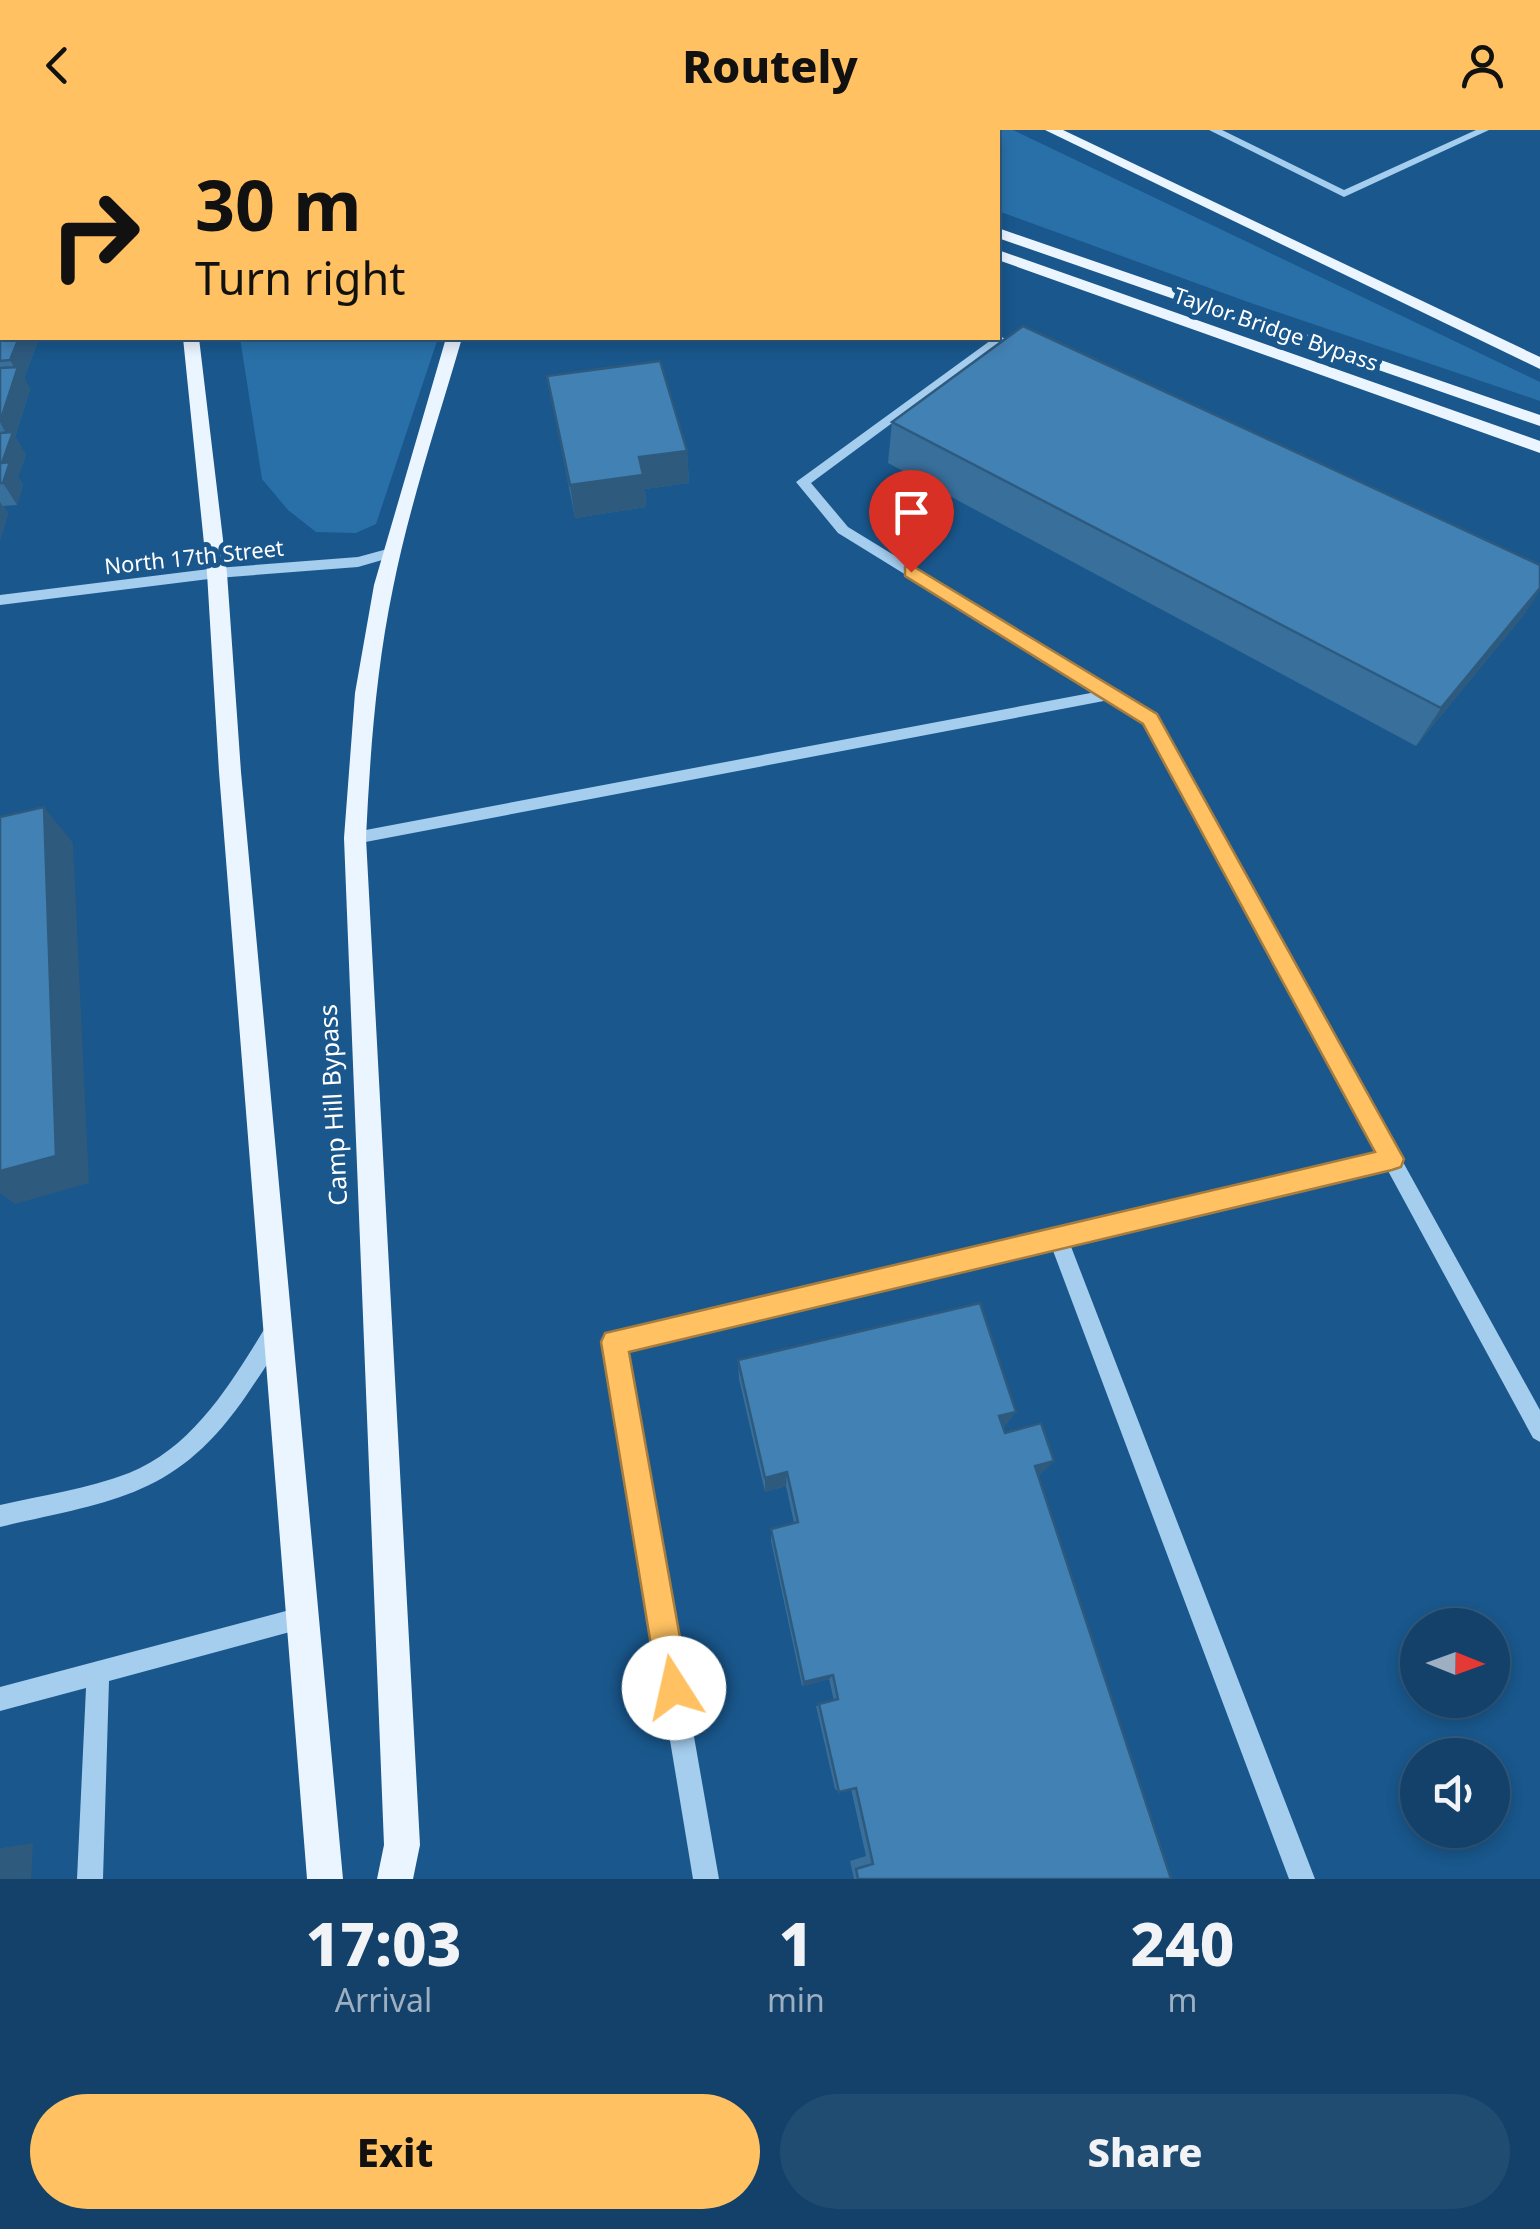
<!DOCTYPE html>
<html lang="en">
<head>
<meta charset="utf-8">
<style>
  :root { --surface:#134169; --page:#204c71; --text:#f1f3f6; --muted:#9dafc0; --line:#325a7d; --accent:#ffc161 }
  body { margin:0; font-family:"Noto Sans",sans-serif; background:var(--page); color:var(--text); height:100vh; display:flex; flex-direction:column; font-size:38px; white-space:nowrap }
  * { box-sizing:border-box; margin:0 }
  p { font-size:32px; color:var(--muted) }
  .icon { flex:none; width:55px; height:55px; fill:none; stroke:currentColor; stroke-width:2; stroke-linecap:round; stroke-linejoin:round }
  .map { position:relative; height:1749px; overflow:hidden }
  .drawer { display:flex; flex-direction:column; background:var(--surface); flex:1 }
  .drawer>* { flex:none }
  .guide { position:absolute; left:0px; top:0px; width:1000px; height:210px; box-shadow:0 5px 15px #0003,0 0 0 2px var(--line); background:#ffc161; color:#111; overflow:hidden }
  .needle { width:65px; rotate:91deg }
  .buttons { position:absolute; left:1400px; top:1478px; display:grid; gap:20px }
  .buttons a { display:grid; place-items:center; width:110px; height:110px; border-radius:50%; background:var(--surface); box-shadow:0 5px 15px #0003,0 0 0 2px var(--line); font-size:50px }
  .pin { position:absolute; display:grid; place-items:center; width:85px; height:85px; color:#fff; margin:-102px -42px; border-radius:50% 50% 50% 0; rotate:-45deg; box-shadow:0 0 10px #0007 }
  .pin .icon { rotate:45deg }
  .me { position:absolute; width:110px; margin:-55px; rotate:350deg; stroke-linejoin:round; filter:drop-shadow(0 0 8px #0008) }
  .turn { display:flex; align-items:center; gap:35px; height:210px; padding:0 30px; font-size:45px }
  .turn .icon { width:130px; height:130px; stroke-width:2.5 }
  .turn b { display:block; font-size:70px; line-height:85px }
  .eta { display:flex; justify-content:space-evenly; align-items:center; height:170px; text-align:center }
  .eta b { font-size:60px; font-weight:800; line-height:70px }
  .action { display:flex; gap:20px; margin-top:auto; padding:20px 30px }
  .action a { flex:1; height:115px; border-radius:60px; background:var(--accent); color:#111; font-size:40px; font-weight:800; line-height:115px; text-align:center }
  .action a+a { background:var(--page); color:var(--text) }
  header { display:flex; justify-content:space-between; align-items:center; height:130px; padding:0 30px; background:var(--accent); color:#111; font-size:45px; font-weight:800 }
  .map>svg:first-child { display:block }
  .green { fill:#2970a8 }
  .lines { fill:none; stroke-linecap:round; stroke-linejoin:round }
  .minor { fill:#a4cdee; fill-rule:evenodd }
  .major { fill:#ebf5ff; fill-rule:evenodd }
  .wall { fill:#396f9b }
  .shaded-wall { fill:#2e5a7e }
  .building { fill:#4281b4; stroke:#2e5a7e; stroke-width:2.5 }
  .route { fill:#ffc161; stroke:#a67d3f; stroke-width:2.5 }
  .labels { text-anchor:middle; stroke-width:10; stroke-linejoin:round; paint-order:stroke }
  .far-street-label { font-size:22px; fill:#fff; stroke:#19578c }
  .street-label { font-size:25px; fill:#fff; stroke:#19578c }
</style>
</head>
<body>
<header><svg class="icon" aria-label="back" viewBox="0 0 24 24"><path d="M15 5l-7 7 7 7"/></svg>Routely<svg class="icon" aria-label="person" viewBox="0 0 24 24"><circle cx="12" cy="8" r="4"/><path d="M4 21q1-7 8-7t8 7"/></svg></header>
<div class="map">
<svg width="1540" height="1749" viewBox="0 0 1540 1749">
  <rect width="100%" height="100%" fill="#19578c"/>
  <g class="green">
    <path d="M777,0H1013L1540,252V271L1248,172L998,81V2Z"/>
    <path d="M240,208H438L376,394L356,403L316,402L288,380L262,349Z"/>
  </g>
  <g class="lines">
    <g class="minor">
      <path d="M1209,0H1222L1344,60L1476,0H1489L1344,67Z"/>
      <path d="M998,205L1028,221L1022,225L999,214L811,353L848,397L1113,559L1120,560L1122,564L1156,585L1540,1280V1312L1533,1308L1387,1039L1070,1114L1315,1749H1289L1052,1118L626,1219L719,1749H693L604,1212L607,1205L614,1202L1379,1023L1146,593L1109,570L355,714L347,708L355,702L1096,562L838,403L796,352Z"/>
      <path d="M391,418L398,423L396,426L358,437L217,448L0,475V465L217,438L358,427Z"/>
      <path d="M277,1187L284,1190L287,1197C278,1220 262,1242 248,1263C177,1368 114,1370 0,1397V1375C43,1365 88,1359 129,1343C196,1316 234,1248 270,1190Z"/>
      <path d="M301,1477L309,1480L312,1488L309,1496L301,1499L109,1551L103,1749H77L86,1558L0,1581V1557Z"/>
    </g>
    <g class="major">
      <rect x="168" y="0" width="14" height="2"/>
      <path d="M637,0H657L658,2H639Z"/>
      <path d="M692,0H713L714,2H694Z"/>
      <path d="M1045,0H1063L1540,227V239Z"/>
      <path d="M998,98L1540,285V296L998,108Z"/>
      <path d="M998,120L1540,311V323L998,130Z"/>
      <path d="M183,208H199L227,443L241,642L343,1749H307L219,642L207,443Z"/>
      <path d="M446,208H462C438,291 410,373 393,458C376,540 370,624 366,708L420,1715L413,1749H377L384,1715L344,708L355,563L374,455Z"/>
    </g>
  </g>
  <g class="wall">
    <path d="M2,78V208H39L24,248L30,259L15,307L26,325L18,346L23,355L17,375L3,376L8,384L0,410V79Z"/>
    <path d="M547,246L687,321L689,353L645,359L646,377L575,388Z"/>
    <path d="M892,292L1526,482L1416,616L888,333Z"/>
    <path d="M738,1230L1016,1282L1003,1298L1005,1303L1038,1346L1171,1749H854L850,1731L866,1726L851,1659L839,1662L835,1659L816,1576L834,1571L829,1549L802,1556L771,1411V1399L794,1393L786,1356L765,1362L739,1249Z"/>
  </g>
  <g class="shaded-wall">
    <path d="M0,111L2,116V136H0Z"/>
    <path d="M19,208H39L24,248L30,259L15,307L26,325L18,346L23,355L17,375L3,353L2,333L10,311L0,292L17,242L10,230Z"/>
    <path d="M687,321L689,353L645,359L646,377L575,388L570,355L639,327Z"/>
    <path d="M0,372L8,384L0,410Z"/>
    <path d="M1540,458V461L1526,482L1416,616L1441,578Z"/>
    <path d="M44,677L73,713L89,1053L15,1074L0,1063V1041Z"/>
    <path d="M1016,1282L1003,1298L999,1286Z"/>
    <path d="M1054,1331L1039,1346L1035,1336Z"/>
    <path d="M787,1342L786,1356L765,1362V1348Z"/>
    <path d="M833,1545L829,1549L802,1556L804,1552Z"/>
    <path d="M33,1713L31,1749H0V1718Z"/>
  </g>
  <g class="building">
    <path d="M2,78V114L0,111V79Z"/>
    <rect x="0" y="132" width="2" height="44"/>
    <path d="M0,185H2V208H19L10,230L0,231Z"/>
    <path d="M1023,196L1540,435V458L1441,578L892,292Z"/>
    <path d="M660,231L687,321L639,327L643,345L570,355L547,246Z"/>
    <path d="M18,237L0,292V238Z"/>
    <path d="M13,302L2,333L10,332L3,353H0V303Z"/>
    <path d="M44,677L56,1026L0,1041V687Z"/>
    <path d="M980,1173L1016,1282L999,1286L1005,1303L1041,1293L1054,1331L1035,1336L1171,1749H858L856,1739L873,1734L856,1658L839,1662L819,1574L838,1569L833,1545L804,1552L771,1399L798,1392L787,1342L765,1348L738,1230Z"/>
  </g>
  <path class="route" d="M911,435L1157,584L1404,1029L1401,1037L1392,1040L629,1222L689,1558L684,1569L674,1574L663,1569L658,1558L601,1212L605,1203L1375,1022L1143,594L905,446V437Z"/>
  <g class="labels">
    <g class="far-street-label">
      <text transform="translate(1276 199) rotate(19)" y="8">Taylor Bridge Bypass</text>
      <text transform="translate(194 427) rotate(-6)" y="8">North 17th Street</text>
    </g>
    <g class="street-label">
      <text transform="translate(333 975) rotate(-93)" y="9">Camp Hill Bypass</text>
    </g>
  </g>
</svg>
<div class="buttons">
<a><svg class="needle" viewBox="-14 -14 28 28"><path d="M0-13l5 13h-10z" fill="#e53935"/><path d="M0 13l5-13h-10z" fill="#9dafc0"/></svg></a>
<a><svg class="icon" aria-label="sound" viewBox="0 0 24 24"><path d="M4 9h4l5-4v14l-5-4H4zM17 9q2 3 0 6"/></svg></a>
</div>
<div class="pin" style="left:911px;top:442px;background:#d93025"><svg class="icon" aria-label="arrive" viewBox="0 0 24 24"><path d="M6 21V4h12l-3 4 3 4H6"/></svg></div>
<svg class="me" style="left:674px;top:1558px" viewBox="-20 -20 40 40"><circle r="19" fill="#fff"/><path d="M0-13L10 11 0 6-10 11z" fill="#ffc161"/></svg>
<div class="guide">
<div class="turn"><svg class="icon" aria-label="right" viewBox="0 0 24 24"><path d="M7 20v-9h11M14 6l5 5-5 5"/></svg><div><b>30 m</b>Turn right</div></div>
</div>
</div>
<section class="drawer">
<div class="eta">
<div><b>17:03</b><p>Arrival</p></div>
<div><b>1</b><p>min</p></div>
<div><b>240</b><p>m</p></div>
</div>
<div class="action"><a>Exit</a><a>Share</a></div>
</section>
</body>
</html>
